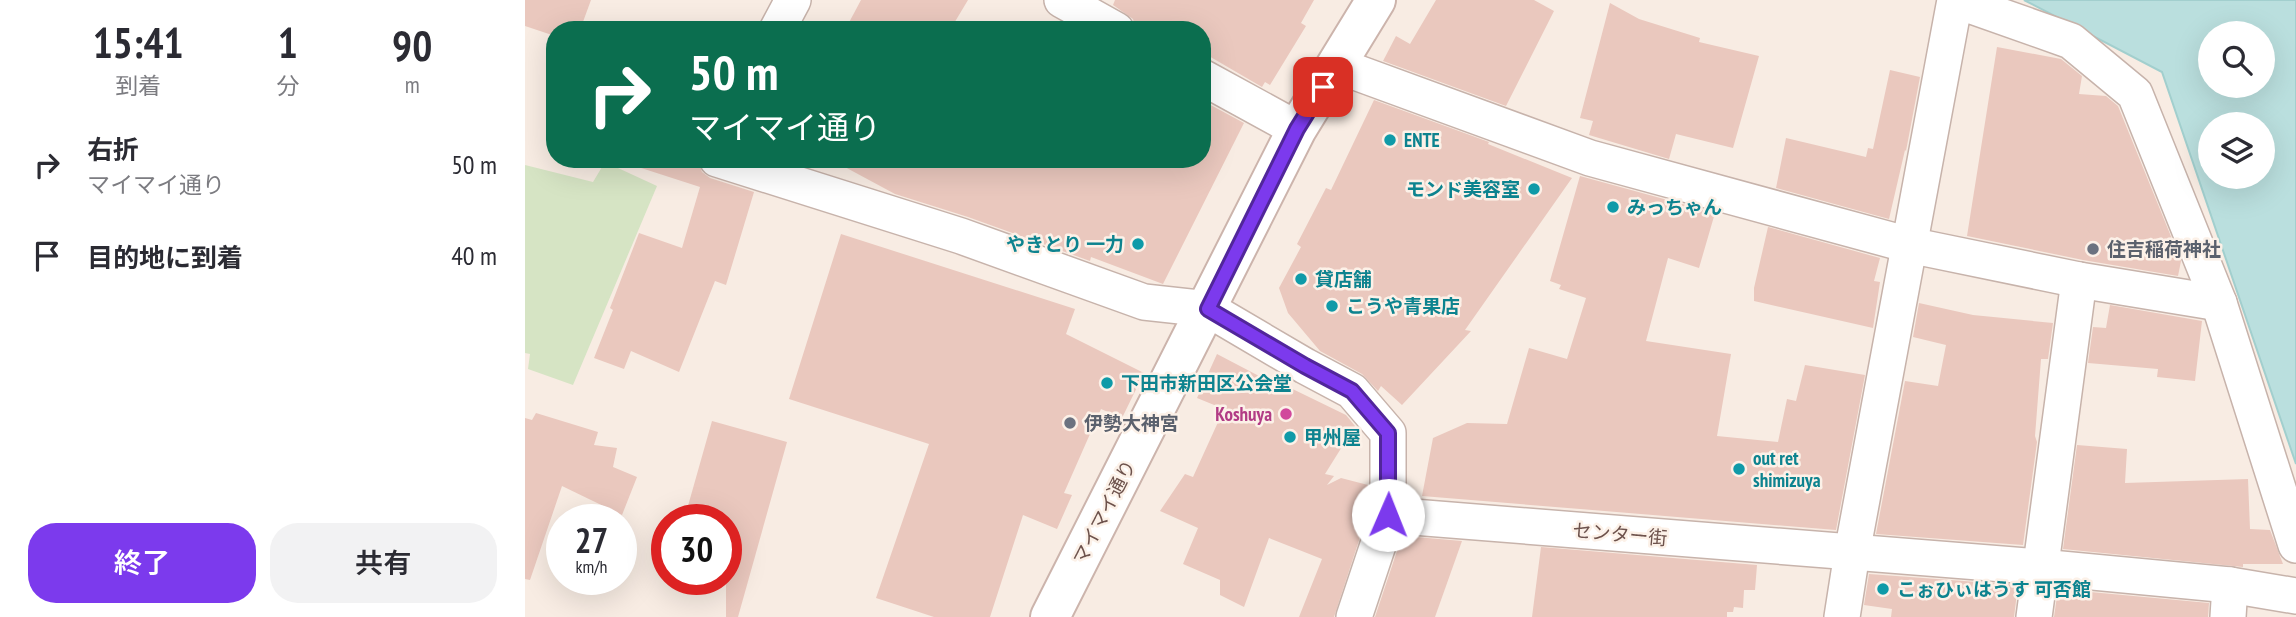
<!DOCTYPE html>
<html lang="ja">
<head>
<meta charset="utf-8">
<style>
  :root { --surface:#fff; --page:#f2f2f3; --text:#2b2b33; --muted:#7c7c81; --accent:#7c3aed }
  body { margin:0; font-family:"PT Sans Narrow","Noto Sans JP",sans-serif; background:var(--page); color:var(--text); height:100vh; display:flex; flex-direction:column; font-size:26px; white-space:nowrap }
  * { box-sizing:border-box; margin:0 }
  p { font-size:23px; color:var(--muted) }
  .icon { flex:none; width:38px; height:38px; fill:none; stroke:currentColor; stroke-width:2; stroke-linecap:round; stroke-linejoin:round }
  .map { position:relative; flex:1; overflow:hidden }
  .panel { display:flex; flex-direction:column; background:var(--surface); width:525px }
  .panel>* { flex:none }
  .guide { position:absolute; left:21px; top:21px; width:665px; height:147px; border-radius:28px; box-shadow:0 7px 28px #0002; background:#0b6e4f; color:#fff; overflow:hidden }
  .fabs { position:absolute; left:1673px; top:21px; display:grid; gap:14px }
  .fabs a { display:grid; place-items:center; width:77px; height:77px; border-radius:50%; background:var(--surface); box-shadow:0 7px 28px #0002; font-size:35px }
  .speed { position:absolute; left:21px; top:504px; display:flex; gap:14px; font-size:35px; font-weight:700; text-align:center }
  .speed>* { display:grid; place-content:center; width:91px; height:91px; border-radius:50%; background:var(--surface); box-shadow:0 7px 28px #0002; line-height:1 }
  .speed small { font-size:18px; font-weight:400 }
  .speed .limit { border:10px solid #d22; background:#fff; color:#111 }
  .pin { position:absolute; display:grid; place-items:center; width:60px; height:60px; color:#fff; margin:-30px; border-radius:14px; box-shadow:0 4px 10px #0006 }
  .me { position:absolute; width:77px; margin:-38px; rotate:1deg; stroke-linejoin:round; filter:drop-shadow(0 0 5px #0008) }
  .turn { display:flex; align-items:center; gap:24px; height:147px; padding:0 28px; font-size:32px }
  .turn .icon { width:91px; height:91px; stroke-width:2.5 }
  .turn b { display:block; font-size:49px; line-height:60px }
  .eta { display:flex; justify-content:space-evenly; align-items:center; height:119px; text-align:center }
  .eta b { font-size:42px; font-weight:600; line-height:49px }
  .primary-button { display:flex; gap:14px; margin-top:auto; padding:14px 28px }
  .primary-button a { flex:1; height:80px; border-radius:28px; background:var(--accent); color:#fff; font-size:28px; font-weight:600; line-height:80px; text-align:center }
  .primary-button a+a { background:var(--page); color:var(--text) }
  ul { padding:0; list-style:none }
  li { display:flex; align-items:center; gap:21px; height:91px; padding:0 28px }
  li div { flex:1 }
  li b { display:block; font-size:26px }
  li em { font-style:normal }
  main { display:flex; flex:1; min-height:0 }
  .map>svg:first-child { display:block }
  .green { fill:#d6e4c4 }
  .water { fill:#badfde; stroke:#a2cfce; stroke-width:2; fill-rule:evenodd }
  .building { fill:#eac8be }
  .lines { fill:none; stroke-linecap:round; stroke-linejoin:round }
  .street-casing { stroke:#c7b3ab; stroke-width:38 }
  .secondary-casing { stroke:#ccb4ac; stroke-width:42 }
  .street { stroke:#fff; stroke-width:35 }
  .secondary { stroke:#fff; stroke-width:38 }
  .route-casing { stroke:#51269a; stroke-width:18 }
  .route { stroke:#7c3aed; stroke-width:12 }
  .culture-dot { fill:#0f9aa8; stroke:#fcf1e8; stroke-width:2.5 }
  .worship-dot { fill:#6b7280; stroke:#fcf1e8; stroke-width:2.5 }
  .hotel-dot { fill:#d1479c; stroke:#fcf1e8; stroke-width:2.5 }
  .labels { text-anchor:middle; stroke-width:5; stroke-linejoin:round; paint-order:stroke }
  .culture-label { font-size:19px; font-weight:bold; fill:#0d838f; stroke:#fcf1e8; text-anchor:start }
  .worship-label { font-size:19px; font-weight:bold; fill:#5b616d; stroke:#fcf1e8; text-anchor:start }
  .hotel-label { font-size:19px; font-weight:bold; fill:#b23c85; stroke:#fcf1e8; text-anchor:end }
  .street-label { font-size:19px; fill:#6d524c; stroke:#fcf1e8 }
</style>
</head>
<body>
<main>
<section class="panel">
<div class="eta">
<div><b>15:41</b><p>到着</p></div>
<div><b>1</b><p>分</p></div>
<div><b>90</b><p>m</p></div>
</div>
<ul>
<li><svg class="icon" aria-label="right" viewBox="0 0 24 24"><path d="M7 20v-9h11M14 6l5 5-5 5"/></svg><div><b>右折</b><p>マイマイ通り</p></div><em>50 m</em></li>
<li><svg class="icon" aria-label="arrive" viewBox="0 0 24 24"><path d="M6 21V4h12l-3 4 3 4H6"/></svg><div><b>目的地に到着</b></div><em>40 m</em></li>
</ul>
<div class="primary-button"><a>終了</a><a>共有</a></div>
</section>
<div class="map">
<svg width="1771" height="617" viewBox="0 0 1771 617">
  <rect width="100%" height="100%" fill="#f8ece3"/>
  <path class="green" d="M80,162L132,186L48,385L3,369L5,354L0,353V165L68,182Z"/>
  <path class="water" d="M1499,0H1771V464L1637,72ZM1685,33H1738V86H1685ZM1685,124H1738V177H1685Z"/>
  <g class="building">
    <path d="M0,0H66L55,30H30V36L0,26Z"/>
    <path d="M336,0H443L425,30H320Z"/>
    <path d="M590,0H789L776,23L781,26L745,85L740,82L737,87L677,52V30H611L608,19L588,5Z"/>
    <path d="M911,0H1009L1029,11L981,106L858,61L871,36L885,44Z"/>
    <path d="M1085,3L1114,19L1175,38L1174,42L1234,56L1208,148L1151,134L1144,159L1064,135L1068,121L1055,118Z"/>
    <path d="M1472,47L1536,59L1557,76L1554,94L1581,96L1593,106L1656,261L1653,276L1558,260L1442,236Z"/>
    <path d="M1365,70L1395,77L1381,151L1380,150L1364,219L1251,188L1261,138L1341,157L1343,148L1348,149Z"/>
    <path d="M849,100L964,142L963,144L1047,178L940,330L946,331L877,405L856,386L853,391L837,374L795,351L763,313L754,288L776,247L772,244L801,188L806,190Z"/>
    <path d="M680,102L719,123L638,284L566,257L565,261L443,217L370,194L305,159H677V108Z"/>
    <path d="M111,159H172L177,172L185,178L229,192L201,285L190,281L154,372L106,351L99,369L69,358L88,310L85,308L114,233L157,248L175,187L110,166Z"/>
    <path d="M1055,176L1190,213L1174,268L1143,258L1121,341L1206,354L1192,436L1253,442L1262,399L1271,401L1280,365L1340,375L1311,530L897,496L908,438L942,423L982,424L1004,348L1042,359L1061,298L1034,289L1036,285L1025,281Z"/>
    <path d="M1243,227L1355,258L1349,281L1355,282L1348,328L1229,301V288Z"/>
    <path d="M316,234L550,309L541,334L619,373L597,418L576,409L539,493L547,495L532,529L498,515L465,617H409L351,598L404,444L264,399Z"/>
    <path d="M1394,303L1448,315L1528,323L1523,359H1516L1510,436L1512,442L1498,545L1351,534L1380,381L1413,386L1421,345L1388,337Z"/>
    <path d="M1585,305L1677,321L1670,381L1632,377L1633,369L1563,363L1568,327L1581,328Z"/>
    <path d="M692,354L734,376L735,373L821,415L830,426L800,474L809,476L802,485L816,478L843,485L839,525L809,617H774L797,559L744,538L719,607L695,595V580L658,564L673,528L635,511L660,474L668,477L699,409L672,398Z"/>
    <path d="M11,413L73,432L69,445L92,448L88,467L112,477L97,515L37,486L5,580L0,579V418L7,420Z"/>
    <path d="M187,421L262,442L213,617H201V520H159Z"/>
    <path d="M1552,445L1602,449L1600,483L1723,479L1725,529L1745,530L1758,564H1718V567L1538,549Z"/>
    <path d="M891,537L937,541L910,617H850L875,542Z"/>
    <path d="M1016,547L1232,565L1230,590H1219L1218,608L1209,607L1208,612H1202V617H1007Z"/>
    <path d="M1344,574L1493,585L1489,617H1366L1367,609L1339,605Z"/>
    <path d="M1533,589L1684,603L1683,617H1529Z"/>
  </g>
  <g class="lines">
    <g class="street-casing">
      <g id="street">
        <path d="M537,0L591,30"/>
        <path d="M252,30L268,0"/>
        <path d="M811,65L1065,158L1384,245L1554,280L1694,303"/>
        <path d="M677,77L772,129"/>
        <path d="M192,159L436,236L619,302L683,309L780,366L827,391L863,433V515L829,617"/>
        <path d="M863,515L1515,567L1705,585L1771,596"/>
        <path d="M1317,617L1327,553L1430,0L1546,41L1610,94L1694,303L1771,545"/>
        <path d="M1509,617L1554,280"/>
        <path d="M1703,617L1705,585"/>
      </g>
    </g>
    <g class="secondary-casing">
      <path id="secondary" d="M525,617L772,129L851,0"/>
    </g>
    <use href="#street" class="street"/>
    <use href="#secondary" class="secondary"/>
  </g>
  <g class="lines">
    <g class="route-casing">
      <path id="route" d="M798,87L772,129L683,309L780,366L827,391L863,433V515"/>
    </g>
    <use href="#route" class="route"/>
  </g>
  <g class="culture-dot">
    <circle cx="865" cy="140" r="7"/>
    <circle cx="1009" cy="189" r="7"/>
    <circle cx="1088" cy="207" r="7"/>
    <circle cx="613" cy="244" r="7"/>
    <circle cx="776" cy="279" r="7"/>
    <circle cx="807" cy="306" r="7"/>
    <circle cx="582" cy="383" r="7"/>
    <circle cx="765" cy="437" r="7"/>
    <circle cx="1214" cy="469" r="7"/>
    <circle cx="1358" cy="589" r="7"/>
  </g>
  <g class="worship-dot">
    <circle cx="1568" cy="249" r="7"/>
    <circle cx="545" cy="423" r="7"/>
  </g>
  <circle class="hotel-dot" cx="761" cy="414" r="7"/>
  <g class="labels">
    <g class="culture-label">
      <text x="879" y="147">ENTE</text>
      <text x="995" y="196" text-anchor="end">モンド美容室</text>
      <text x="1102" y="214">みっちゃん</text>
      <text x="599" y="251" text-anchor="end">やきとり 一力</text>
      <text x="790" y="286">貸店舗</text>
      <text x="821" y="313">こうや青果店</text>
      <text x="596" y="390">下田市新田区公会堂</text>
      <text x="779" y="444">甲州屋</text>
      <text x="1228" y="465">out ret<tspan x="1228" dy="22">shimizuya</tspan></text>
      <text x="1372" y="596">こぉひぃはうす 可否館</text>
    </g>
    <g class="worship-label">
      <text x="1582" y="256">住吉稲荷神社</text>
      <text x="559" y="430">伊勢大神宮</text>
    </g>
    <g class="hotel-label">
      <text x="747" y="421">Koshuya</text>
    </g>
    <g class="street-label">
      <text transform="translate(579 512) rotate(-63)" y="7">マイマイ通り</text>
      <text transform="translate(1095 534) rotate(5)" y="7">センター街</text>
    </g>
  </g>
</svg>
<div class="fabs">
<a><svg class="icon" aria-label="search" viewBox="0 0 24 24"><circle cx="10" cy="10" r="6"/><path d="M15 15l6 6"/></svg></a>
<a><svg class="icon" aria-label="layers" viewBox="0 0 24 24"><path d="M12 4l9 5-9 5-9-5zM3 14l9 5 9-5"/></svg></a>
</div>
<div class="speed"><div>27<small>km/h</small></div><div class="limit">30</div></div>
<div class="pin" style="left:798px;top:87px;background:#d93025"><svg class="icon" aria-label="arrive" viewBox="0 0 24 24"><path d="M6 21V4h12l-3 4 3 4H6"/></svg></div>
<svg class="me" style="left:863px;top:515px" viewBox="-20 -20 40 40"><circle r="19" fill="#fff"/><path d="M0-13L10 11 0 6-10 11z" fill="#7c3aed"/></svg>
<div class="guide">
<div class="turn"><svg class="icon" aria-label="right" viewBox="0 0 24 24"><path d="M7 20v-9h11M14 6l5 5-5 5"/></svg><div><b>50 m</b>マイマイ通り</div></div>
</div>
</div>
</main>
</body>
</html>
